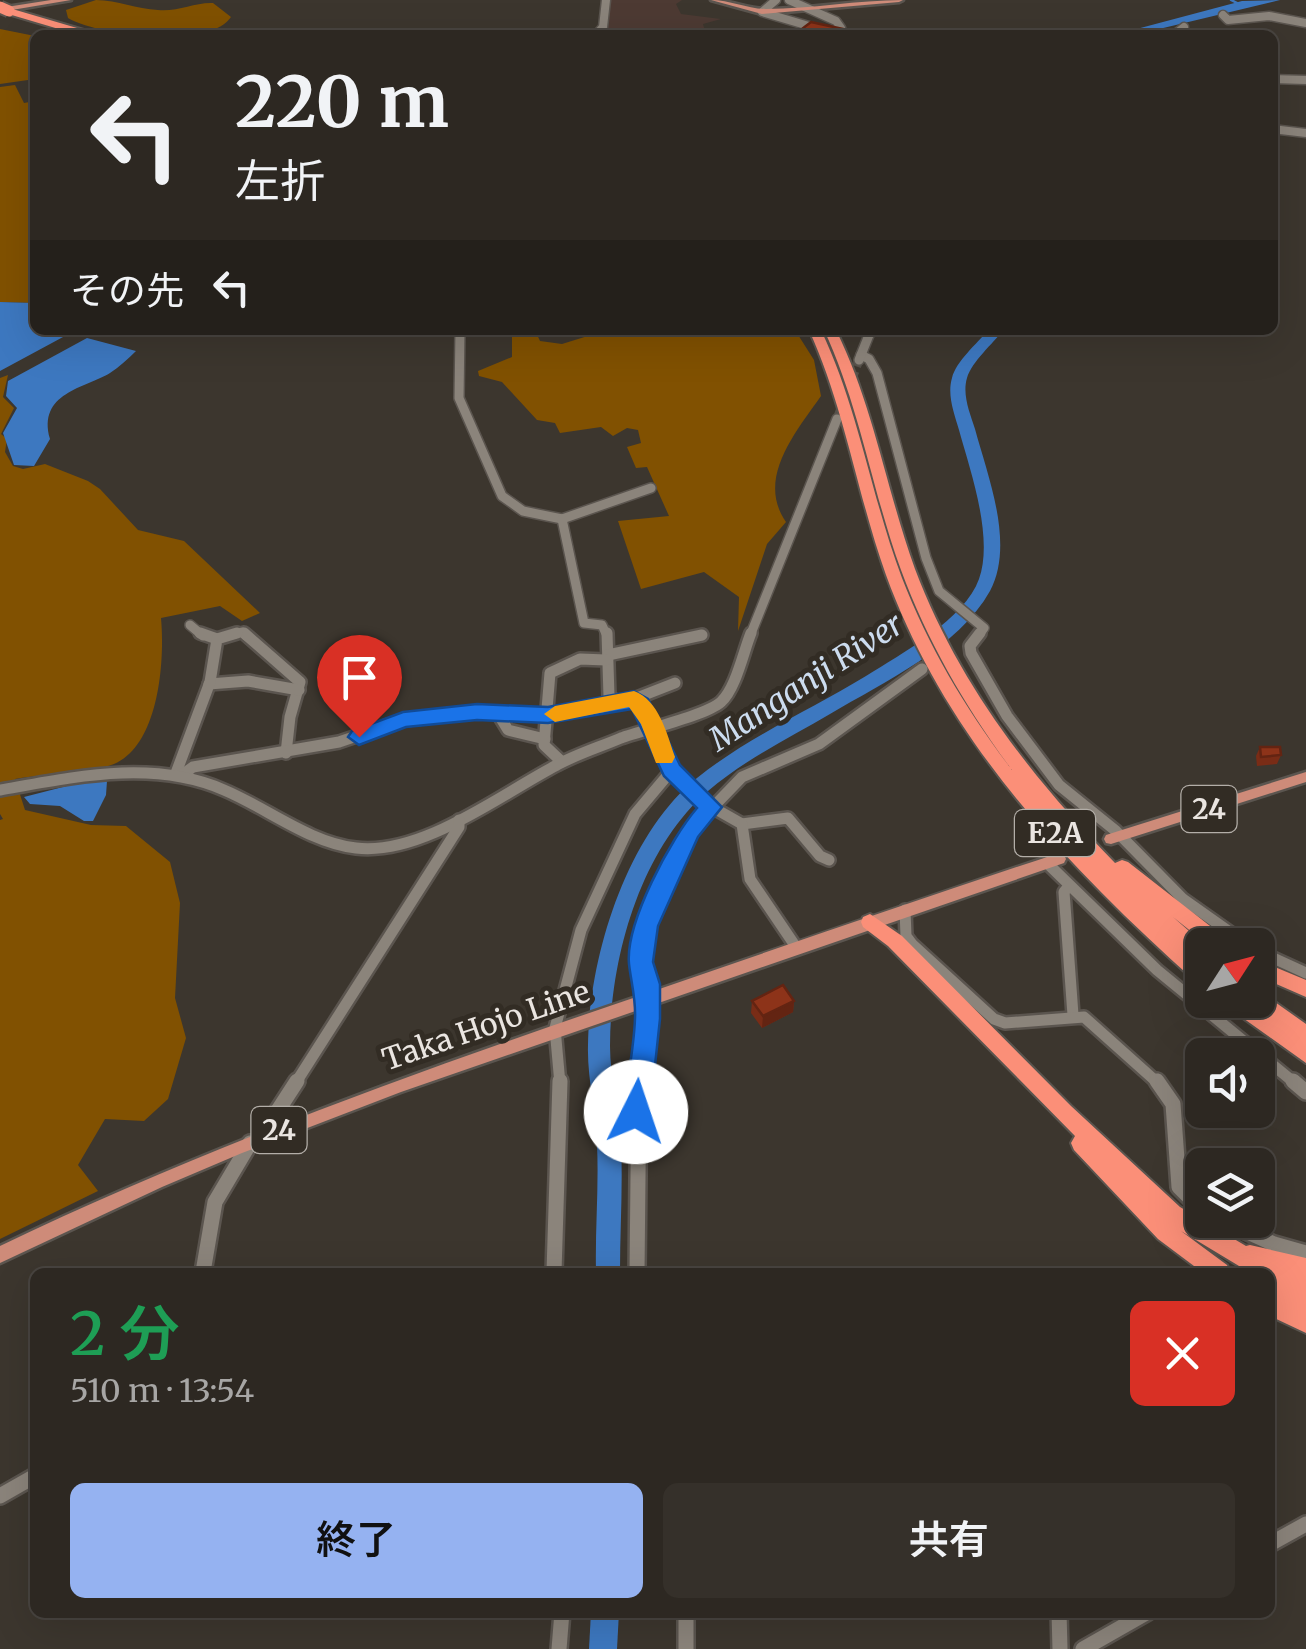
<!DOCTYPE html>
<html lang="ja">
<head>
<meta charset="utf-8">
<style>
  :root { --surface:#2d2822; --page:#35302a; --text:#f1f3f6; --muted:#a7a6a5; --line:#484440; --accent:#95b2f1 }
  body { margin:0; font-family:Merriweather,"Noto Sans JP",serif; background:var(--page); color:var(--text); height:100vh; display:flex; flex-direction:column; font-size:38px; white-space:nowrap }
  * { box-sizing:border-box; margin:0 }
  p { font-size:32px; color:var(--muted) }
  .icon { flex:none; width:55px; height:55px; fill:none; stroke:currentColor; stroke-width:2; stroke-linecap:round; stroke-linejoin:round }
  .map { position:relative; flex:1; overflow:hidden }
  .panel { position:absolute; left:30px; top:1268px; width:1245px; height:350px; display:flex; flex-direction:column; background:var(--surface); border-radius:15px; box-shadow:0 10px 40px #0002,0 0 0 2px var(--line) }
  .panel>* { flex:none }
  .hud { position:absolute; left:30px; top:30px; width:1248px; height:305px; border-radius:15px; box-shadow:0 10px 40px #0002,0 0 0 2px var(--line); background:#2d2822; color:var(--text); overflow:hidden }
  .needle { width:65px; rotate:54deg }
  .fabs { position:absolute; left:1185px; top:928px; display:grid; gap:20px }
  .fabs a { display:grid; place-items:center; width:90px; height:90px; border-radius:15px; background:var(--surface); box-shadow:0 10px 40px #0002,0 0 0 2px var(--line); font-size:50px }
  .pin { position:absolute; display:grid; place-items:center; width:85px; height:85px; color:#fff; margin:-102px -42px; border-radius:50% 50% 50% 0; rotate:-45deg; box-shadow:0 0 10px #0007 }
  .pin .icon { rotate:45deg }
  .me { position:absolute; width:110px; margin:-55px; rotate:4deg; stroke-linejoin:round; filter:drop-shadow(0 0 8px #0008) }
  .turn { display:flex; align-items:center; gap:35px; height:210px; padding:0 40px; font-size:45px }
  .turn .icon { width:130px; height:130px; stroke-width:2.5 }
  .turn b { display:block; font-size:70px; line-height:85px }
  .then { display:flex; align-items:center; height:95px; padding:0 40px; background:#0003; gap:20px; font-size:38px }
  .round { display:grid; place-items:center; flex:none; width:105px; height:105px; border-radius:15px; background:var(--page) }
  .overview { display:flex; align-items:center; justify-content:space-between; height:170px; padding:0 40px }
  h1 { font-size:60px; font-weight:600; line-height:75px; color:#1e9e55 }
  .primary-button { display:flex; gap:20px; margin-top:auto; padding:20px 40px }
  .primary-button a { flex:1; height:115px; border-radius:15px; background:var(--accent); color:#111; font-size:40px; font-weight:600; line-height:115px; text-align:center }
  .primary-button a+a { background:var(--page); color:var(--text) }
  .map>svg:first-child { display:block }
  .industrial { fill:#4d3a33 }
  .forest { fill:#815101 }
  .water { fill:#3d78c0 }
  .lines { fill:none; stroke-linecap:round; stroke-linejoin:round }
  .stream { stroke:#3d78c0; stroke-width:2.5 }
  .river { fill:#3d78c0; fill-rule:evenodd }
  .minor-tunnel { stroke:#565049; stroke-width:9; stroke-dasharray:9 5; stroke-linecap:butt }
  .minor-far3-casing { stroke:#5b554f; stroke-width:11 }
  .minor-far2-casing { stroke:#5b554f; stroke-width:12 }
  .minor-far1-casing { stroke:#5b554f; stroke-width:16 }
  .minor-casing { stroke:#5b554f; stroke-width:20 }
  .major-casing { stroke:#5b554f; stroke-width:5 }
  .highway-casing { stroke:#5b554f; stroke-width:4 }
  .minor-far3 { stroke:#8b847b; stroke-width:8 }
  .minor-far2 { stroke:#8b847b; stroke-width:9 }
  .minor-far1 { stroke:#8b847b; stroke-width:11 }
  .minor { stroke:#8b847b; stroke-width:15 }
  .major { fill:#ce8b79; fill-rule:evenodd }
  .highway { fill:#fb8f78; fill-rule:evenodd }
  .highway-bridge-casing { stroke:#5b554f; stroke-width:15; stroke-linecap:butt }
  .highway-bridge { stroke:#fb8f78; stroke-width:11 }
  .wall { fill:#792c16 }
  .shaded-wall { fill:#632412 }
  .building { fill:#8d3319; stroke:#632412; stroke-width:2.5 }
  .route { fill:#1a73e8; stroke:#114b97; stroke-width:2.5 }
  .slow { fill:#f59e0b }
  .labels { text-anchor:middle; stroke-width:10; stroke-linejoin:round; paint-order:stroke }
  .shield { fill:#322c24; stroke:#b3aea8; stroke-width:2.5 }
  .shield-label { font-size:28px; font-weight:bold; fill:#eae5e1 }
  .street-label { font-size:30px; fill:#eae5e1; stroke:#322c24 }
  .water-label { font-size:32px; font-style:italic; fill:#ccdcef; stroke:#322c24 }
</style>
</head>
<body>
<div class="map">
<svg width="1306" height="1649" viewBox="0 0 1306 1649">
  <rect width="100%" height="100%" fill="#3c362e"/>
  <path class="industrial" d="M609,0H682L676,4L681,14L721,19L703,24L706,35H602L608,27Z"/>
  <g class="forest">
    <path d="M96,0C118,0 136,9 158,10C178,12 195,2 213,3L231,17C209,50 99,36 68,18L66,10Z"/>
    <path d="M0,29L35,36V79L0,84Z"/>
    <path d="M15,85L24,103L35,101V303L0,302V87Z"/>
    <path d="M512,330H535L540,341L562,344L607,330H795L814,360L821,396C795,433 756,479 786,522L767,544L738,631L739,597L704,572L641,589L618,521L669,516L647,467L636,468L627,447L641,443L638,430L627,428L613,436L601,427L560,433L555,423L537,420L502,382L479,376L478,371L512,357Z"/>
    <path d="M8,375L3,397L14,408L1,434L7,439L5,452L13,466L23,469L45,464L88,481L100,489L138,530L184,541L260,613L242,621L220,606L161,618C165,661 159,745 114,764C89,774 44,774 15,779L25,810L91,825L126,826L170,862L180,903L175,998L186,1038L168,1099L144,1121L105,1119L78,1165L98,1191L0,1239V820L3,819L0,814V378Z"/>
  </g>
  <g class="water">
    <path d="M0,302L35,303V330H76L0,371Z"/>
    <path d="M87,338L136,351C128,359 119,367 110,373C85,388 37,393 50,439L34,466L14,465L3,433L17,408L6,396L8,381Z"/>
    <path d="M94,779L107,781L106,795L93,821H84L60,806L30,804L24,797Z"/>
  </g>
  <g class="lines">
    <path class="stream" d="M1231,0L1239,4"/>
    <g class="river">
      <path d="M1280,0L1134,35H1114L1242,1Z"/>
      <path d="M988,330H1003C993,344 972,361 967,378C962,395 970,413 975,429C988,477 1015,544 990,591C958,648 884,682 830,714C789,738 744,760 708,791C640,850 610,958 610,1046C610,1078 619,1111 621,1143C623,1186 620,1229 620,1272H596C595,1230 599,1187 597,1144C596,1111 587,1078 588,1045C589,958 626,835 697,778C748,737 810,710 866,676C901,654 965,619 979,579C994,537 970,470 959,430C954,413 947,395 952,378C956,361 977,344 988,330Z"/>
      <path d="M591,1612H619L617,1649H589Z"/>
    </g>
    <path class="minor-tunnel" d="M837,419L859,360"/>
    <g class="minor-far3-casing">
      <g id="minor-far3">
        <path d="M776,0L762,12L839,35"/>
        <path d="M789,0L836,21L841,28L837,34"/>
        <path d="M1223,15L1228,20L1269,16L1306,23"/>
        <path d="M596,35L603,27L606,0"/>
        <path d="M1174,35L1184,27"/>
        <path d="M1272,79L1306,80"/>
        <path d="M1272,129L1306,133"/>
      </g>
    </g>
    <g class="minor-far2-casing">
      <g id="minor-far2">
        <path d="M460,330L459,398L502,496L523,511L562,519L651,488"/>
        <path d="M861,355L869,359L877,373L926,558L939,591L984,628L978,636"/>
        <path d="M859,360L871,330"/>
        <path d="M562,519L584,623L602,625L607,636"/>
        <path d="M190,625L203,636"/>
        <path d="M228,636L242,632L246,636"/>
        <path d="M698,636L702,635"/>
        <path d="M750,636L837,419"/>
      </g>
    </g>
    <g class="minor-far1-casing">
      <g id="minor-far1">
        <path d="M200,633L217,639"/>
        <path d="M244,633L300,682L290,717L286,753"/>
        <path d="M607,633L609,696L615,701"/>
        <path d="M980,633L970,646L971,653L1007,716L1059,785L1116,831L1183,899L1248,945"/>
        <path d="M608,655L702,635"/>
        <path d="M209,684L248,681L299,690"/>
        <path d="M634,699L675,683"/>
        <path d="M497,712L508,730L545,739"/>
        <path d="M562,762L544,745L550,673L580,659L606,660"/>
        <path d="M176,773L210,682L217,639L237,633"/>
        <path d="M182,775L193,767L339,742L403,720L477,712L548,715L634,699L651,721L672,770L705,803L742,824L788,818L820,856L829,860"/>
        <path d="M0,790C74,777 153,759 224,790C267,808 310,843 356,848C422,856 501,794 557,765C577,754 600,747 621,738C643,730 707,715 721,702C736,688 743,653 751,633"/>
        <path d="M742,824L750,879L796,947"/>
        <path d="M1047,863L1157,970L1296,1084"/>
        <path d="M1069,886L1064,892L1073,1015"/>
        <path d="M905,910L906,936L912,944L994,1019L1005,1023L1084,1017L1159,1084"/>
        <path d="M1258,951L1306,973"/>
        <path d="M295,1084L459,827V820"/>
        <path d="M560,1084L555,1028L581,930L635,814L672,770"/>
        <path d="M639,1084L648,998L641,962L647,926L689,832L742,777L819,744L922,669"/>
      </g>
    </g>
    <g class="minor-casing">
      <g id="minor">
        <path d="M1157,1081L1173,1104L1179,1187L1202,1210"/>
        <path d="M1293,1081L1306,1092"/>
        <path d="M278,1130L275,1115L297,1081"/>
        <path d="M1221,1220L1274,1244L1306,1253"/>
        <path d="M203,1272L215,1202L250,1143"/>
        <path d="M554,1272L560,1081"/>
        <path d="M637,1272L639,1081"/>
        <path d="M0,1496L35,1476"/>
        <path d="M1270,1544L1306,1524"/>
        <path d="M686,1612V1649"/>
        <path d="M1059,1612L1060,1649"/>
        <path d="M559,1649L562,1612"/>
        <path d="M1083,1649L1148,1612"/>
      </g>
    </g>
    <g class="major-casing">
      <g id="major">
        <path d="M51,0H71L0,12V8Z"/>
        <path d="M711,0C730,0 748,9 766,9C812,9 857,0 903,0L899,2L762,14Z"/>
        <path d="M1306,772V782L1111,844L1106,843L1104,839L1106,835Z"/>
        <path d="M1059,853L1064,855L1066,859L1064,863L401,1092L242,1153L162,1187L0,1263V1246C208,1146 424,1069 642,995C781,947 920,899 1059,853Z"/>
      </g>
    </g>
    <g class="highway-casing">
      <g id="highway">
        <path d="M9,8L94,33L95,35H79L5,13L4,11Z"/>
        <path d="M809,330H821C859,410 871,496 902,578C929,648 967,711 1012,770C966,708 928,643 901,570C872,491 860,407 824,330H836C874,407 886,489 915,569C958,683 1031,777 1115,863L1122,860L1128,862L1228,940L1230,945H1208L1173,917L1205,945L1202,962L1199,961L1202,964V983L1195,981C1067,866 946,740 886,575C857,494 845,409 809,330Z"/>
        <path d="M870,914L902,936L1071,1106L1180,1207L1246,1246L1250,1245L1306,1258V1333L1270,1316V1272H1249L1181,1231L1227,1265L1230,1272H1202L1158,1239L1074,1150L1071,1143L1075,1136L888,946L863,927L861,922L863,917Z"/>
        <path d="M1258,960L1306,980V997L1258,976Z"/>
        <path d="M1258,990L1306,1024V1063L1226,1006L1223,1000L1250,1002L1249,1000H1258Z"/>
      </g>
    </g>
    <use href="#minor-far3" class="minor-far3"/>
    <use href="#minor-far2" class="minor-far2"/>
    <use href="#minor-far1" class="minor-far1"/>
    <use href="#minor" class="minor"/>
    <use href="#major" class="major"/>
    <use href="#highway" class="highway"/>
    <g class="highway-bridge-casing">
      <path id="highway-bridge" d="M0,7L9,11"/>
    </g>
    <use href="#highway-bridge" class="highway-bridge"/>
  </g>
  <g class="wall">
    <path d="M1260,747L1281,755L1277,764L1257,766L1256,756Z"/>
    <path d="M752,1001H794L793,1012L762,1028L751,1013Z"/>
  </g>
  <path class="shaded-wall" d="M794,1001L793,1012L762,1028L763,1016Z"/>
  <g class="building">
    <path d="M811,22L866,34L865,35H794Z"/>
    <path d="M1260,747H1280L1281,755L1261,757Z"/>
    <path d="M783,985L794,1001L763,1016L752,1001Z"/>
  </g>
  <path class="route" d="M634,691L648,699L680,765L722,807L698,837L658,926L653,962L660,984V1019L650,1112L646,1120L636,1123L627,1120L623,1112C627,1081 634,1049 635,1018C636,999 631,982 629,964C625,923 671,838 697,808L664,776L632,709L548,723L477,720L406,727L359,745L348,737L352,731L403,712L477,704L548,707Z"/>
  <path class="slow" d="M634,691C659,700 667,734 675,757L672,763H656L641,724L629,707L555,722L544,714L555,706Z"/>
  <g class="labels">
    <g class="shield">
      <rect x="1181.5" y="786" width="55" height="46" rx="8"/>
      <rect x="1015" y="810" width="80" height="46" rx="8"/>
      <rect x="251.5" y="1107" width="55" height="46" rx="8"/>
    </g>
    <g class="shield-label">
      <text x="1209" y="819">24</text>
      <text x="1055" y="843">E2A</text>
      <text x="279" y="1140">24</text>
    </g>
    <g class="street-label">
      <text transform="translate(486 1026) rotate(-19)" y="10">Taka Hojo Line</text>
    </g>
    <g class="water-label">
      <text transform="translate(806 682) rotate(-33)" y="11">Manganji River</text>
    </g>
  </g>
</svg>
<div class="fabs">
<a><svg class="needle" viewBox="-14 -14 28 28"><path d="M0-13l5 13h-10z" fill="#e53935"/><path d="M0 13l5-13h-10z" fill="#a7a6a5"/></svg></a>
<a><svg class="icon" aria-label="sound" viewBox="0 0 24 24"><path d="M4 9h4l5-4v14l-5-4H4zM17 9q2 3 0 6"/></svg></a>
<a><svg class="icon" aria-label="layers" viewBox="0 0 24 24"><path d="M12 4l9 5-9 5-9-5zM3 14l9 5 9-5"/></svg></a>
</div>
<div class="pin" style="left:359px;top:737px;background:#d93025"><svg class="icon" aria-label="arrive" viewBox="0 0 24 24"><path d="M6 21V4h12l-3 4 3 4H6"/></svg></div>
<svg class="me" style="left:636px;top:1112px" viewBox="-20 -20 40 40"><circle r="19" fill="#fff"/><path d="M0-13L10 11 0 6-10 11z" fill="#1a73e8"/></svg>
<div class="hud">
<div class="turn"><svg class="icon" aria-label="left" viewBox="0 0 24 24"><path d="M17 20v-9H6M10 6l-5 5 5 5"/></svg><div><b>220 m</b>左折</div></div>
<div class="then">その先<svg class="icon" aria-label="left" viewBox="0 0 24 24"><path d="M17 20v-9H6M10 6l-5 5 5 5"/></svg></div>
</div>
<section class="panel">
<div class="overview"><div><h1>2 分</h1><p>510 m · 13:54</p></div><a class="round" style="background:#d93025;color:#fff"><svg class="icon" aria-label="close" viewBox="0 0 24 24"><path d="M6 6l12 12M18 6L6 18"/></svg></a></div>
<div class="primary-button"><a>終了</a><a>共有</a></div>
</section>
</div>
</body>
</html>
